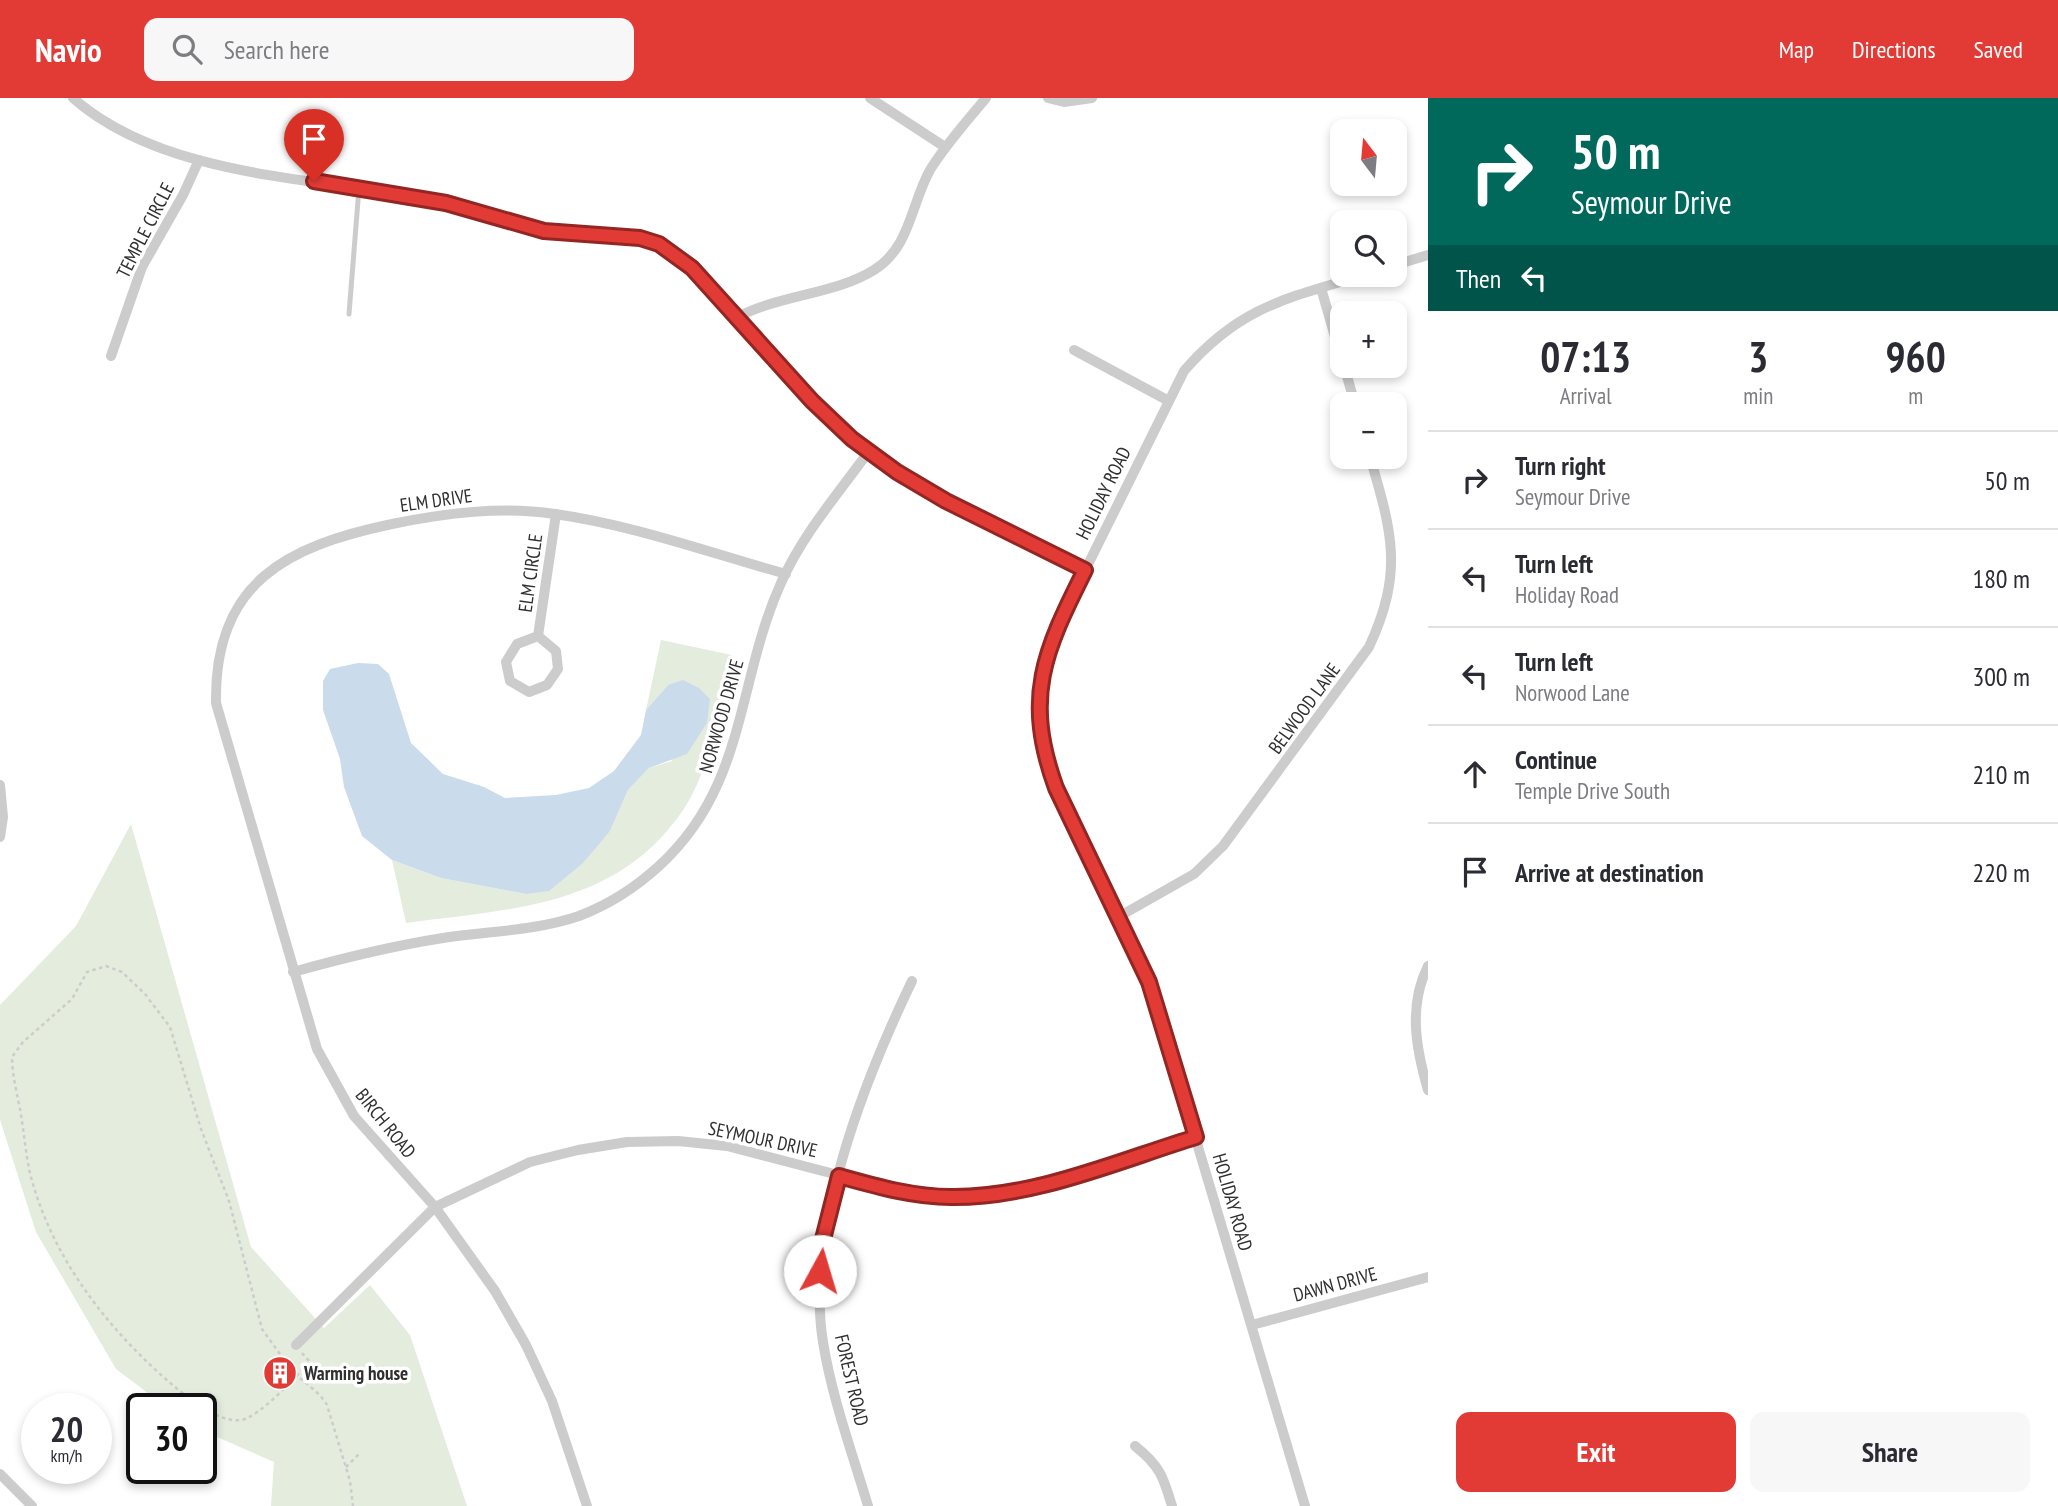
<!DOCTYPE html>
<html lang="en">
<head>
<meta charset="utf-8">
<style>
  :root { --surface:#fff; --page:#f7f7f7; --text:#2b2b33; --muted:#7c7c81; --line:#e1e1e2; --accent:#e23b36 }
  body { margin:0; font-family:"PT Sans Narrow",sans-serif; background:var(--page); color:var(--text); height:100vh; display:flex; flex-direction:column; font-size:26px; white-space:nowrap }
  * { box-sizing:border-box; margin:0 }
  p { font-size:23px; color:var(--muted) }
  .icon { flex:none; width:38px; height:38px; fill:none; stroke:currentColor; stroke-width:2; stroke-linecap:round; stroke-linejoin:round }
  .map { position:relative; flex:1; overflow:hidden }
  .drawer { display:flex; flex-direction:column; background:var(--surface); width:630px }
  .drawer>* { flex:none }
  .guide { background:#00695c; color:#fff; overflow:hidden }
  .needle { width:46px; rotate:344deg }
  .controls { position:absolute; left:1330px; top:21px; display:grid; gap:14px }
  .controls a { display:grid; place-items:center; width:77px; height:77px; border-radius:14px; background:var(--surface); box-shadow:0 4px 10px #0003; font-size:35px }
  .speed { position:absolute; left:21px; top:1295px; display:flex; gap:14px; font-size:35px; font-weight:700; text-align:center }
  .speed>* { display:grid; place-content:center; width:91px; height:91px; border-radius:50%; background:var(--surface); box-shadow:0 4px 10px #0003; line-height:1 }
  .speed small { font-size:18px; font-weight:400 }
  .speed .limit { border:4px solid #111; border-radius:10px; background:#fff; color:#111 }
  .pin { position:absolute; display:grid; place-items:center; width:60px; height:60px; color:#fff; margin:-72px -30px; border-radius:50% 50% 50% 0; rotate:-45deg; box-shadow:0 0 7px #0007 }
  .pin .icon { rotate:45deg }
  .me { position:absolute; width:77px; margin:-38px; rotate:6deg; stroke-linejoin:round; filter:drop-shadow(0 0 5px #0008) }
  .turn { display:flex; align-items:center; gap:24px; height:147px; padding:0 28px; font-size:32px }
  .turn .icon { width:91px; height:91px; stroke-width:2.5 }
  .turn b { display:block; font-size:49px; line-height:60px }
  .then { display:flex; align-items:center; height:66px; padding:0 28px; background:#0003; gap:14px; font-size:26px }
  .eta { display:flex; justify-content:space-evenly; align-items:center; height:119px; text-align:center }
  .eta b { font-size:42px; font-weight:700; line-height:49px }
  .cta { display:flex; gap:14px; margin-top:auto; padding:14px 28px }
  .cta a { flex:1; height:80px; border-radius:14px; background:var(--accent); color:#fff; font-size:28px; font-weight:700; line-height:80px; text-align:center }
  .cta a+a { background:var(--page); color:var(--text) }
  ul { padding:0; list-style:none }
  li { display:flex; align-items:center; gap:21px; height:98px; padding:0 28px; border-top:2px solid var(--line) }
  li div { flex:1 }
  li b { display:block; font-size:26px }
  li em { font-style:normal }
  header { display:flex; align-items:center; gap:42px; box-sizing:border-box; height:98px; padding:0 35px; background:var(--accent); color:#fff }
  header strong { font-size:33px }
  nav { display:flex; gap:38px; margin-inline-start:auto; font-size:24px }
  .search { width:490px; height:63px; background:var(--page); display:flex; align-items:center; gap:18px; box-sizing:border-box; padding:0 24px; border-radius:14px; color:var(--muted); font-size:26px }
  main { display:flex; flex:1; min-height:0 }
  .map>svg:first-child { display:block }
  .green { fill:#e4ecde }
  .water { fill:#cadbec }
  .building { fill:#161616 }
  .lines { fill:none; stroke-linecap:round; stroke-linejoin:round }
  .path { stroke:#ccc; stroke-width:2.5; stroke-dasharray:3.5 3.5; stroke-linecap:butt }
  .lane { stroke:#ccc; stroke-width:5 }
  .street { stroke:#ccc; stroke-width:10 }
  .route-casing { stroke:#932623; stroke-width:18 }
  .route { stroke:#e23b36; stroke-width:12 }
  .labels { text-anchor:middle; stroke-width:7; stroke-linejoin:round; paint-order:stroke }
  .street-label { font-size:19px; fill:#2f2f2f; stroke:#fff }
  .poi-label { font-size:19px; font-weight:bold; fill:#2f2f2f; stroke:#fff; text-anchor:start }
</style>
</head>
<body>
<header>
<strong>Navio</strong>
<div class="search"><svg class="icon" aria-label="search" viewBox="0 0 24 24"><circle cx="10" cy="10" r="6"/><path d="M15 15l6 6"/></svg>Search here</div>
<nav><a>Map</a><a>Directions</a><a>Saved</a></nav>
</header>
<main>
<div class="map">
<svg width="1428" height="1408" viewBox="0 0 1428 1408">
  <rect width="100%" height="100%" fill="#fff"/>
  <g class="green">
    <path d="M661,542L732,557C720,603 711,669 685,709C620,809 512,811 406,825L392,762L441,780L526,796L610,733L628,692L649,670L672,663L668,587L646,612Z"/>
    <path d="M131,726L251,1149L324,1230L370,1187L410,1237L467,1408H271L274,1364L201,1332V1311H169L116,1271L36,1134L0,1022V907L76,828Z"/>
  </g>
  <path class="water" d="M358,565L378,566L389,576L411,645L443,676L484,689L505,700L556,697L589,690L614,673L641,637L646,612L668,587L683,582L699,590L710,601L707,625L687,656L649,670L628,692L610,733L583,765L549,793L526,796L441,780L392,762L362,738L344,689L340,661L323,612V583L330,571Z"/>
  <path class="building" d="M281,1265L291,1275L280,1286L269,1276Z"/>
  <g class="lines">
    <g class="path">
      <path d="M302,1255L310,1264C295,1279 260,1319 241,1322C219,1325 191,1302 175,1289C113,1237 56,1166 33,1086C26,1064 25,1040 21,1017C18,999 12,978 12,959L23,944L72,901L87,874L106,868L122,874L145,896L170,929L201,1031L229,1103L262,1231L292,1273C303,1284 319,1293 327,1307L350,1383L353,1408"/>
      <path d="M346,1369L360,1355"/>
    </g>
    <path class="lane" d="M349,216L359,90"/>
    <g class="street">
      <path d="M73,0C167,83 328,79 445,105C478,112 508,127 541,133C580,140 626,130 661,148C692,163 715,195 738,219C779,197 836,196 874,172C910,150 911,106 930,72C946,46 967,23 986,0"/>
      <path d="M870,0L945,49"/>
      <path d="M1048,0L1064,4L1092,0"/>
      <path d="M1395,167L1428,157"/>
      <path d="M1321,190L1342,263"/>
      <path d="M738,219C775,261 810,304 852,340C920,398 1006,433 1085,472"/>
      <path d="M1074,252L1167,302"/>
      <path d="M111,258L142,169L183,97L199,62"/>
      <path d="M1344,268L1355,306"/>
      <path d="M538,538L556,553L558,571L547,587L529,594L510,583L506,564L517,546L538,538L556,416"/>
      <path d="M0,687L3,719L0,739"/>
      <path d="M1120,818L1194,776L1223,748L1369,549C1404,474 1392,434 1370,359"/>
      <path d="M1428,868C1408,908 1416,951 1428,992"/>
      <path d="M293,874C343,860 392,848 443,840C489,833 535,833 579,818C608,807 636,789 659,768C747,688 736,585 781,485C802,437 838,396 869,353"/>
      <path d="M1252,1227L1428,1179"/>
      <path d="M296,1247L435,1109L530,1064L578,1052L627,1044L678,1043L727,1048L907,1095L949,1099L992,1097L1035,1088L1196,1039"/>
      <path d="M1135,1348C1160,1368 1163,1378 1172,1408"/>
      <path d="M0,1376L32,1408"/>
      <path d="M587,1408L552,1303L526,1247L495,1193L435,1109L354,1018L317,951L216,605C214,484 287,448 392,426C446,415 501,408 555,416C633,427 710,455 786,476"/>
      <path d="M868,1408C852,1354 832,1300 823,1244C805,1133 864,983 912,883"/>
      <path d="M1305,1408L1149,884L1045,660C1037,613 1040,576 1056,531L1184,273C1239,209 1287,200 1364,177"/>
    </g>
  </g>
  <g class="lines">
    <g class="route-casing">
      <path id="route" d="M314,83L446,105L544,133L640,140L659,146L692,170L812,303L852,341L897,374L946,403L1085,472C1044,554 1023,599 1056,690L1149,884L1196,1039C1118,1063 1034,1100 951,1099C913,1099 875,1088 839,1078L821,1149L820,1173"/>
    </g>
    <use href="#route" class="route"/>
  </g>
  <defs>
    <g id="building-disc" transform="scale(1.75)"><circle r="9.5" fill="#e23b36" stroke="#fff"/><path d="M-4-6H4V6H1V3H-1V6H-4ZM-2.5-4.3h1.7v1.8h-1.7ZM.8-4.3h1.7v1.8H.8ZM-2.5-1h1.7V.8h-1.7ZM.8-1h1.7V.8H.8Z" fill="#fff"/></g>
  </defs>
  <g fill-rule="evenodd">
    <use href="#building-disc" x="280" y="1275"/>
  </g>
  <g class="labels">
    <g class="street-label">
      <text transform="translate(145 132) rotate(-63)" y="7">TEMPLE CIRCLE</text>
      <text transform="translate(1103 395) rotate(-64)" y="7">HOLIDAY ROAD</text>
      <text transform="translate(436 402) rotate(-8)" y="7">ELM DRIVE</text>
      <text transform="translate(530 475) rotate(-82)" y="7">ELM CIRCLE</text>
      <text transform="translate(1304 610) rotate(-54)" y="7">BELWOOD LANE</text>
      <text transform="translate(721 618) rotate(-74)" y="7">NORWOOD DRIVE</text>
      <text transform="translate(386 1025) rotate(51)" y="7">BIRCH ROAD</text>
      <text transform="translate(763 1041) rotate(12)" y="7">SEYMOUR DRIVE</text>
      <text transform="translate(1233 1104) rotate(74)" y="7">HOLIDAY ROAD</text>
      <text transform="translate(1335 1186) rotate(-15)" y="7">DAWN DRIVE</text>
      <text transform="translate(852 1282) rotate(77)" y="7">FOREST ROAD</text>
    </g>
    <g class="poi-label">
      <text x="304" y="1282">Warming house</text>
    </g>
  </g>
</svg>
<div class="controls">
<a><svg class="needle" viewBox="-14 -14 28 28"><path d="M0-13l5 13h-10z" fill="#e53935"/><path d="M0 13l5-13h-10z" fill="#7c7c81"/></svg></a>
<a><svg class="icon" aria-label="search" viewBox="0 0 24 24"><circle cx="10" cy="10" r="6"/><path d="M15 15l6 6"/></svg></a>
<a>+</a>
<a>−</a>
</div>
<div class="speed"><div>20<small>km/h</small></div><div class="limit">30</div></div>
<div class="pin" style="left:314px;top:83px;background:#d93025"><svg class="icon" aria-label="arrive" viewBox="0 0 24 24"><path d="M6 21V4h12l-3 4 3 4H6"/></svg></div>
<svg class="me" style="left:820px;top:1173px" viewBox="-20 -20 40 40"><circle r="19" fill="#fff"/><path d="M0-13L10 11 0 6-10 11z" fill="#e23b36"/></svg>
</div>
<section class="drawer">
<div class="guide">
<div class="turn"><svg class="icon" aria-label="right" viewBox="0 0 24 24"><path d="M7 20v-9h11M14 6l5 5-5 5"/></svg><div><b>50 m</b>Seymour Drive</div></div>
<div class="then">Then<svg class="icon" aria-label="left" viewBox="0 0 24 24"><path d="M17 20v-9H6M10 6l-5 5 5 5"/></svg></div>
</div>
<div class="eta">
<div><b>07:13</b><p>Arrival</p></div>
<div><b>3</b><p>min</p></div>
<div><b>960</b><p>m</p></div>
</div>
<ul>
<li><svg class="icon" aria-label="right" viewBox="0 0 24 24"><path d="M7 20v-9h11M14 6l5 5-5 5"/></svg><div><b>Turn right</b><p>Seymour Drive</p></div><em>50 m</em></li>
<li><svg class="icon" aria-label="left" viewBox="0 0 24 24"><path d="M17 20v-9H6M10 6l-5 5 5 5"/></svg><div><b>Turn left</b><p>Holiday Road</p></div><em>180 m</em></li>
<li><svg class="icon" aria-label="left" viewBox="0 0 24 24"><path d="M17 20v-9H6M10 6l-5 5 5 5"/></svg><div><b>Turn left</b><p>Norwood Lane</p></div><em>300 m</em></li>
<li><svg class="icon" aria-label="ahead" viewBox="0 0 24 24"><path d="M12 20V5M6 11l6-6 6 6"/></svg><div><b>Continue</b><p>Temple Drive South</p></div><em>210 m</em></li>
<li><svg class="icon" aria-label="arrive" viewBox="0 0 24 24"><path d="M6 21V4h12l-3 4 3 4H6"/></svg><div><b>Arrive at destination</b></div><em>220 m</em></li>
</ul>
<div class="cta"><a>Exit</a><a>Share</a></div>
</section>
</main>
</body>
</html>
